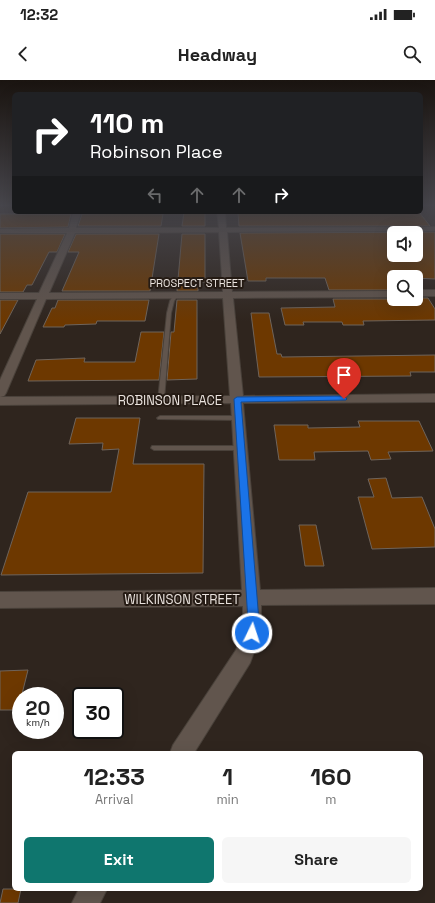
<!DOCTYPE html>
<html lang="en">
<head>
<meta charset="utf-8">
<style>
  :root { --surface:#fff; --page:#f6f6f6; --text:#222; --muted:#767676; --accent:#0f766e }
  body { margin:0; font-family:"Space Grotesk",sans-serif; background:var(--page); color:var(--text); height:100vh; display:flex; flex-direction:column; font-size:15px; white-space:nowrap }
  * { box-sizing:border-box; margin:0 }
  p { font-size:13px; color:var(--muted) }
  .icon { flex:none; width:22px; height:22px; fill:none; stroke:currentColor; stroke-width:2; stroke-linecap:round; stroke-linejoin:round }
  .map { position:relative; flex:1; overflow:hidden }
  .drawer { position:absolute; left:12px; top:671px; width:411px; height:140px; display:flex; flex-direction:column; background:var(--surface); border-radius:6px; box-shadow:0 4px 16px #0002 }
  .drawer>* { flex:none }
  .banner { position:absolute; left:12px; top:12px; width:411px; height:122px; border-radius:6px; box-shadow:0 4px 16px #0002; background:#202124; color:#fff; overflow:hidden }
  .controls { position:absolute; left:387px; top:146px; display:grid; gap:8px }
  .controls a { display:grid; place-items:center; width:36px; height:36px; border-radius:6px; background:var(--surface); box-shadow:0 4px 16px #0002; font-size:20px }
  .speed { position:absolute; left:12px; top:607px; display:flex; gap:8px; font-size:20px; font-weight:700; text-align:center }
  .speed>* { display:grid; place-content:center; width:52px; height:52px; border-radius:50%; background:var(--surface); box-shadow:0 4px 16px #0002; line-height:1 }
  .speed small { font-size:10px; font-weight:400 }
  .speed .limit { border:2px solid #111; border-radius:6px; background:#fff; color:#111 }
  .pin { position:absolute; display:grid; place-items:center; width:34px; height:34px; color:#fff; margin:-41px -17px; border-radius:50% 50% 50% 0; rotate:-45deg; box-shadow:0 0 4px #0007 }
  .pin .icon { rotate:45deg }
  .me { position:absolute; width:44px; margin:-22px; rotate:4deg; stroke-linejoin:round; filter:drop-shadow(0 0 3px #0008) }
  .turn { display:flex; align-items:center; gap:14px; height:84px; padding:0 12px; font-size:18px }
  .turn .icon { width:52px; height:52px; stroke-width:2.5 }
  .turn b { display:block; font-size:28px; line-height:34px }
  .lanes { display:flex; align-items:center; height:38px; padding:0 12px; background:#0003; justify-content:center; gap:20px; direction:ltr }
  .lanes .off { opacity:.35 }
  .eta { display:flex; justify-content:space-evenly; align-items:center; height:68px; text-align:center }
  .eta b { font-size:24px; font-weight:700; line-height:28px }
  .button { display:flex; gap:8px; margin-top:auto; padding:8px 12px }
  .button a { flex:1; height:46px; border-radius:6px; background:var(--accent); color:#fff; font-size:16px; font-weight:700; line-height:46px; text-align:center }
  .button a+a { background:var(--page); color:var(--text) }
  .status { display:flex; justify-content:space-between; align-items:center; height:28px; padding:0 20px; background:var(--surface); direction:ltr }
  .status svg { height:11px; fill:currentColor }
  header { display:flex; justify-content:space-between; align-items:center; height:52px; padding:0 12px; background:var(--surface); font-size:18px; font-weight:700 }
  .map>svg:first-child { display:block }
  .building { fill:#6d3800; stroke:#6f645b; fill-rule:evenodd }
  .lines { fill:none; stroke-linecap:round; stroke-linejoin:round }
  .service-casing { stroke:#49413a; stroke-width:2 }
  .minor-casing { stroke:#49413a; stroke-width:2 }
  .service { fill:#61554d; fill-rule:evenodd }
  .minor { fill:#61554d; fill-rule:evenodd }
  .route { fill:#1a73e8; stroke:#114b97 }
  .labels { text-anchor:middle; stroke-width:4; stroke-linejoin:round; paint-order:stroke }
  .far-street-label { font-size:11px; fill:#e9e2dd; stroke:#251b14 }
  .street-label { font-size:13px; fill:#e9e2dd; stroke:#251b14 }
</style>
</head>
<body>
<div class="status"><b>12:32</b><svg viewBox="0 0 49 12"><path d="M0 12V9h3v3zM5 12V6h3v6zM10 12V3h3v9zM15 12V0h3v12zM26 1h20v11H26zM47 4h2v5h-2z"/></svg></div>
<header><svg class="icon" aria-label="back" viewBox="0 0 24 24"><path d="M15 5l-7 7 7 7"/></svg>Headway<svg class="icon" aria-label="search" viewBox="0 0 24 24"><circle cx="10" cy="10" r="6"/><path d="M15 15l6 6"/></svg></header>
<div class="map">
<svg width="435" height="823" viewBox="0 0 435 823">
  <rect width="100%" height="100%" fill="#2f251e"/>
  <g class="building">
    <path d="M184,132H205V146H182Z"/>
    <path d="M279,132H419L430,146H239L238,133Z"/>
    <path d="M0,134H71L68,147L0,148Z"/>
    <path d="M82,134L132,133L163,134L161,146H78Z"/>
    <path d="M435,152V199L394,197V210H329L325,198H266V201H248L240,153ZM394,153H416V175H394Z"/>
    <path d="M0,154H65L57,172H49L32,205H27L23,212H0Z"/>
    <path d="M76,154H159L150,211H62L79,172H68Z"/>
    <path d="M182,154H205V202H198V211H177Z"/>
    <path d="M416,218H428L435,229V240L363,241L364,245H343L342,242H303L304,245H285L281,228L335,227L333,219H416Z"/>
    <path d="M0,220H18L0,254Z"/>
    <path d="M58,220H149L145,241H97L96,244L65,245L64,247H43L52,228H55Z"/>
    <path d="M177,220H197V299L167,300L171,252H174Z"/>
    <path d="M251,233H269L277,274H281L282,277L435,275V292H410L411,296L259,297Z"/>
    <path d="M141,252H164L159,300L28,301L36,280L85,278L84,282H135Z"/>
    <path d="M76,338H140L133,384H204L203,493L1,495L28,412H111L119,369L102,370L103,363L69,364Z"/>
    <path d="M358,341H419L433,371L388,372L391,379L371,380L368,371L314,372L315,380H279L274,345H308V348L360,347Z"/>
    <path d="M386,398L392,418L422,417L435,449V467L372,469L358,417H374L368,399Z"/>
    <path d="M299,445H316L324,486H305Z"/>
    <path d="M28,590L18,630H0V591Z"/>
    <path d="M3,809H21L18,823H0Z"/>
  </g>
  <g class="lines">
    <g class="service-casing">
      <g id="service">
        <path d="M174,214L178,215L174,221L171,233L164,320L161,322L158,320L167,233L170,221Z"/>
        <path d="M160,336H239L242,338L239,340L158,339L157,338Z"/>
        <path d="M152,366H241L244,368L241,370H154L151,368Z"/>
      </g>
    </g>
    <g class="minor-casing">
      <g id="minor">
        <path d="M73,132H81L76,148H219L217,132H225L226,148L435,147V151L227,152L232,212L394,211V217L233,218L243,316L435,314V322L243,323L260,510L435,508V524L261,525V553L250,583L194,673H170L173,665L236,570L243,553V526L0,528V512L242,510L231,323L0,325V317L230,316L223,218L46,219L6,313L4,316L0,317V300L37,219H0V213H39L67,153H0V149L69,148ZM219,152L223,212L49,213L75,153Z"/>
        <rect x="416" y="210" width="19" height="6"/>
        <path d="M79,809H107L100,823H72Z"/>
      </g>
    </g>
    <use href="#service" class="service"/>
    <use href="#minor" class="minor"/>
  </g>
  <linearGradient id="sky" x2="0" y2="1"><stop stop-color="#1a1410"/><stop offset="0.52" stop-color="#47464c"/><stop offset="1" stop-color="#47464c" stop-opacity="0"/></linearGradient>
  <rect width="435" height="241" fill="url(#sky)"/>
  <path class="route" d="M344,316L347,319L346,320L241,322L259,541L256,557L252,558L248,557L246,553L248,541L234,319L237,317Z"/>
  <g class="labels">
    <g class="far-street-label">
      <text x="197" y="207">PROSPECT STREET</text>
    </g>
    <g class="street-label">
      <text x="170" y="325">ROBINSON PLACE</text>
      <text x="182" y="524">WILKINSON STREET</text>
    </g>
  </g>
</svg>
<div class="controls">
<a><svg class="icon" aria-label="sound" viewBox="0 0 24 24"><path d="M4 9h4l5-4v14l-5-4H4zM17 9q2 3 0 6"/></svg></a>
<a><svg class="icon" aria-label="search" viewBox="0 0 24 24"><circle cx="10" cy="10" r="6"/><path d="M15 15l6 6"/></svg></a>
</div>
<div class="speed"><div>20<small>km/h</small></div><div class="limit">30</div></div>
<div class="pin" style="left:344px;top:319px;background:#d93025"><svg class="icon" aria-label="arrive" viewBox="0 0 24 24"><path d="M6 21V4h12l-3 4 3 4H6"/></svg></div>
<svg class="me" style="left:252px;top:553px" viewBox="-20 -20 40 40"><circle r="17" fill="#1a73e8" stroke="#fff" stroke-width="3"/><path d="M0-11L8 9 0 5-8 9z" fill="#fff"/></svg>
<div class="banner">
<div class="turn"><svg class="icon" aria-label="right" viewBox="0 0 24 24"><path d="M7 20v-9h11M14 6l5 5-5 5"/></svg><div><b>110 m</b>Robinson Place</div></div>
<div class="lanes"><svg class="icon off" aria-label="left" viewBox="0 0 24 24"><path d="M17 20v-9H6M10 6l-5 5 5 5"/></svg><svg class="icon off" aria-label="ahead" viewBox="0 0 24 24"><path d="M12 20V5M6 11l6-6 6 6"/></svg><svg class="icon off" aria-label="ahead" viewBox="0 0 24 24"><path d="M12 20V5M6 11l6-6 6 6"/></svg><svg class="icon" aria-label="right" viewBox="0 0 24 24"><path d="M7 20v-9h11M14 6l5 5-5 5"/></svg></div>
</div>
<section class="drawer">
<div class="eta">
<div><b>12:33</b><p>Arrival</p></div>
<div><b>1</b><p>min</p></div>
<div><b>160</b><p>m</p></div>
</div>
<div class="button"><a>Exit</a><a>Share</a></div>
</section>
</div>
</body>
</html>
